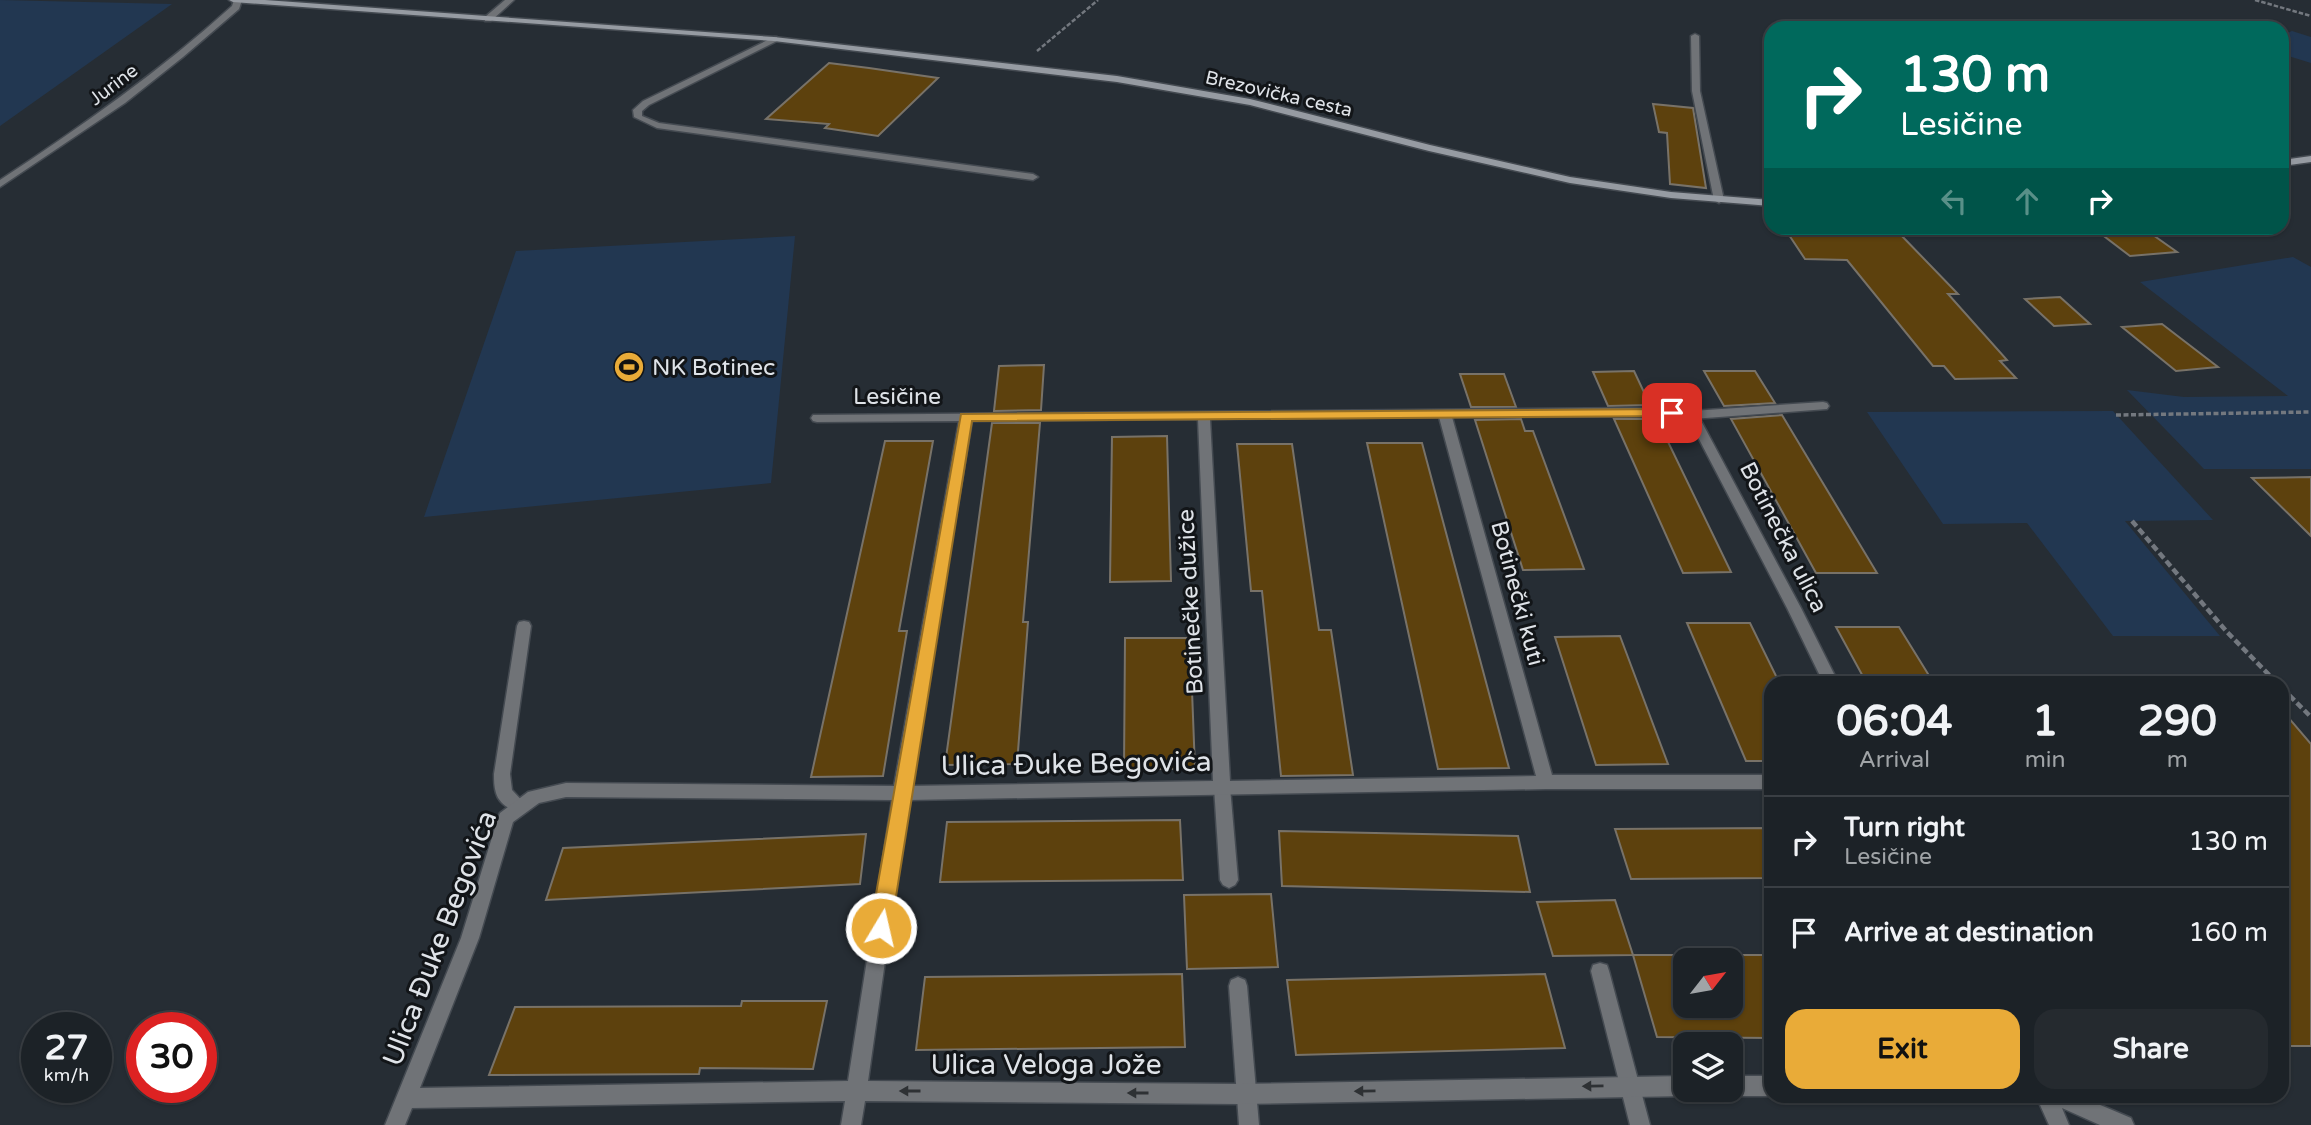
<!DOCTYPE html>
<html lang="en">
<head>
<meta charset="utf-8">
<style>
  :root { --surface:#1c2227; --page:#252a2f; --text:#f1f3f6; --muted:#a0a4a7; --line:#3a3f44; --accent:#e9ab38 }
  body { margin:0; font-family:"Varela Round",sans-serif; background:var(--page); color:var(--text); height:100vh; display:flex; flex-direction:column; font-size:26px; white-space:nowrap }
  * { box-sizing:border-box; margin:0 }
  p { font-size:23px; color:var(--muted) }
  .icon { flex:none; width:38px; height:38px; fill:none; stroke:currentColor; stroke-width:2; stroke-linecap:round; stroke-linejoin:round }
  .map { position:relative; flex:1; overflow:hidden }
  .drawer { position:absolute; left:1764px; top:676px; width:525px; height:427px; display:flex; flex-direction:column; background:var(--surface); border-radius:21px; box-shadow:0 2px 5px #0004,0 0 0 2px var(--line) }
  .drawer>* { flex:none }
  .top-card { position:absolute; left:1764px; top:21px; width:525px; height:214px; border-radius:21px; box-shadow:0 2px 5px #0004,0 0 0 2px var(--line); background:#00695c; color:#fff; overflow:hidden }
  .needle { width:46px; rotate:59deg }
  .buttons { position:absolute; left:1673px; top:948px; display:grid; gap:14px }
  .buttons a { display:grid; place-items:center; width:70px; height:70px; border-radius:14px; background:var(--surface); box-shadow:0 2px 5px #0004,0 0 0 2px var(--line); font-size:35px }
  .speed { position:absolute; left:21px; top:1012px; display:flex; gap:14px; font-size:35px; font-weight:700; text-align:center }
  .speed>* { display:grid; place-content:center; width:91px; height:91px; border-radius:50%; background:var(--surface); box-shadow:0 2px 5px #0004,0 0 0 2px var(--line); line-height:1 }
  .speed small { font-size:18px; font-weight:400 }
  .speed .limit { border:10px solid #d22; background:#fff; color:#111 }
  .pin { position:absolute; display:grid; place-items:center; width:60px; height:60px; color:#fff; margin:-30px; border-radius:14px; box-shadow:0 4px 10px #0006 }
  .me { position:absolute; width:77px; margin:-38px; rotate:9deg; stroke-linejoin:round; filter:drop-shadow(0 0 5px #0008) }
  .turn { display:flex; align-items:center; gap:24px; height:147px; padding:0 21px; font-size:32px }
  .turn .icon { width:91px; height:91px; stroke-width:2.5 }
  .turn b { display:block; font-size:49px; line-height:60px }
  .lanes { display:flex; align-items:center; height:66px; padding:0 21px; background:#0003; justify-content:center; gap:35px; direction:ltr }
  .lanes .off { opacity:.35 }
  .eta { display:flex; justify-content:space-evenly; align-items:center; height:119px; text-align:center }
  .eta b { font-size:42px; font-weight:700; line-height:49px }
  .primary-button { display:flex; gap:14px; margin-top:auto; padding:14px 21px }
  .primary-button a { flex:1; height:80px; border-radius:21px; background:var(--accent); color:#111; font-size:28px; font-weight:700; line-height:80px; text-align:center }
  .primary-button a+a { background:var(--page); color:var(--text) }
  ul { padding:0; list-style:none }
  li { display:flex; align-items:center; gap:21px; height:91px; padding:0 21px; border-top:2px solid var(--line) }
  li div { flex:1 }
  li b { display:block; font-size:26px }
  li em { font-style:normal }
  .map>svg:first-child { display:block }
  .green { fill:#223751 }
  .building { fill:#5d410d; stroke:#787268; stroke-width:2; fill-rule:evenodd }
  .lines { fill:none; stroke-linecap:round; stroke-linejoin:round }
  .service-casing { stroke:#444a51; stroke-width:3 }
  .minor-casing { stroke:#444a51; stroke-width:3 }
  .secondary-casing { stroke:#444a51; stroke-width:3 }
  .path-far2 { stroke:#73787f; stroke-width:2.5; stroke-dasharray:4.5 2; stroke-linecap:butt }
  .path-far1 { stroke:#73787f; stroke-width:3.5; stroke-dasharray:5 2.5; stroke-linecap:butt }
  .path { stroke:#73787f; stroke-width:4.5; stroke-dasharray:7 3.5; stroke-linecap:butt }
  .service { fill:#707377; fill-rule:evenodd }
  .minor { fill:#707377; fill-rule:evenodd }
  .secondary { fill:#969ba2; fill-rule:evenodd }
  .oneway { fill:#2e3134 }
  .route { fill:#e9ab38; stroke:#976f24; stroke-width:2 }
  .labels { text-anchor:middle; stroke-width:6; stroke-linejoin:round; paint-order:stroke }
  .far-street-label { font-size:19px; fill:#dfe3e8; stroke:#121518 }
  .poi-label { font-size:23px; fill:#dfe3e8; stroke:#121518; text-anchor:start }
  .street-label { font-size:23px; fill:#dfe3e8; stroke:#121518 }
  .near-street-label { font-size:28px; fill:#dfe3e8; stroke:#121518 }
</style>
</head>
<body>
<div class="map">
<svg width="2311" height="1125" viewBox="0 0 2311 1125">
  <rect width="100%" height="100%" fill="#262d34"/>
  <g class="green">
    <path d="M0,0L172,4L0,126Z"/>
    <path d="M2292,31L2311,37V63L2282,54V35Z"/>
    <path d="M795,236L771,483L424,517L516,251Z"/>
    <path d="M2293,257L2311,267V469H2204L2127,390L2184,397L2288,396L2140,282Z"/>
    <path d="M2113,411L2213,520L2125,521L2220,636H2113L2027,523L1943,524L1867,412Z"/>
  </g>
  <g class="building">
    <path d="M829,63L869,68L938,78L878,136L825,128L829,124L766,119Z"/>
    <path d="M1653,104L1693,108L1706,188L1670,184L1667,133L1659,132Z"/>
    <path d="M2134,228H2143L2177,252L2130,256L2096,230Z"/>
    <path d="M1899,233L1958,294H1948L2007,360L2000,361L2016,378L1955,379L1944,366H1933L1847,260L1805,259L1789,235Z"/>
    <path d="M2060,297L2090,324L2054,326L2025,299Z"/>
    <path d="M2162,324L2218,367L2176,371L2122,327Z"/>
    <path d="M1044,365L1041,410L994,411L999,366Z"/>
    <path d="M1634,371L1650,405L1608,406L1593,372Z"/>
    <path d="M1704,371H1755L1775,403L1724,406Z"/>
    <path d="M1460,374H1504L1516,407H1471Z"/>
    <path d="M1782,415L1877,573H1816L1731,419Z"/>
    <path d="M1521,419L1525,431H1533L1584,569L1523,570L1475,420Z"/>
    <path d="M1614,419H1657L1731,572L1683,573Z"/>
    <path d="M992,423H1040L1023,622H1028L1017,764L945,765Z"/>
    <path d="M1167,436L1171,581L1110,582L1112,437Z"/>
    <path d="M885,441H933L899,631H907L883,776L811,777Z"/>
    <path d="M1367,443H1422L1509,768L1438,769Z"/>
    <path d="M1237,444H1292L1319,630H1331L1353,775L1281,776L1262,591H1251Z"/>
    <path d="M2311,477V536L2252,478Z"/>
    <path d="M1687,623H1750L1779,682H1771V761H1746Z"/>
    <path d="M1836,627H1899L1933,682H1866Z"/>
    <path d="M1620,636L1668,764L1596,765L1555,637Z"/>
    <path d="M1125,638H1190L1195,769H1124Z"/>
    <path d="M2282,710L2311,744V1046H2282Z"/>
    <path d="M1180,820L1183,880L940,882L947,822Z"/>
    <path d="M1771,828V878L1631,879L1615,829Z"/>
    <path d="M1279,831L1518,836L1530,892L1282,886Z"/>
    <path d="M866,834L860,884L546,900L563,848Z"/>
    <path d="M1271,894L1278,967L1187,969L1184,895Z"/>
    <path d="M1615,900L1633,955L1553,956L1537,902Z"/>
    <path d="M1633,955H1771V1038L1657,1037ZM1685,961H1731V1006H1685Z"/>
    <path d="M1182,974L1185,1047L916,1050L925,977Z"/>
    <path d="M1545,974L1565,1048L1296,1055L1287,980Z"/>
    <path d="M742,1001H827L813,1069L700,1068L699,1074L489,1075L515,1007L741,1006Z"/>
  </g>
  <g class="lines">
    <g class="service-casing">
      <g id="service">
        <path d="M1695,34L1699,36L1700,91L1724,200L1719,203L1714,200L1692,91L1691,36Z"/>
        <path d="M1823,402L1827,403L1829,406L1827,409L1692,419L1686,415L1692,411Z"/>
        <path d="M524,621L529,622L531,626L510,774L512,790L527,806L525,811C514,814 499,804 496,793C494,787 494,780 494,774L517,626L519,622Z"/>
        <path d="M1222,780L1228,782L1230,787L1238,880L1235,885L1229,888L1223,885L1220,880L1214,787L1216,782Z"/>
        <path d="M1600,963L1607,965L1609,971L1650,1125H1630L1591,971L1593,965Z"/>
        <path d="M1238,977L1245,980L1247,986L1259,1125H1239L1229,986L1231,980Z"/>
      </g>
    </g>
    <g class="minor-casing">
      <g id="minor">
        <path d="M234,0H242L239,9L183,57L125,103L0,187V180C81,127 160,71 232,6Z"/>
        <path d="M505,0H514L491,21H485V17Z"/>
        <path d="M774,37H777V41L649,105L642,111V116L659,123L1033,174L1038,177L1033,180L657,128L634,117L633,110L643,101Z"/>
        <path d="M1651,408L1692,411L1698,415L1801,608L1838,682H1823L1787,608L1688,418L1651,416L1452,417L1552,775H1771V789H1546L908,800L868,1081L1240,1084L1685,1076V1090H1693L1692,1093L1685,1096L1240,1104L865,1101L861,1125H841L845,1101L412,1108L405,1125H385L461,938L498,818L500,813L528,792L566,783L894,786L959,421L817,422L813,421L811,418L813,415ZM1439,417L1536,776L1230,781L1210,419ZM1198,419L1213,781L910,786L972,421ZM566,797L892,800L848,1081L420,1088L479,938L513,822L539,803Z"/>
        <path d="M1731,1076H1771L1772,1096H1731L1724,1093L1723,1090H1731Z"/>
        <path d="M2036,1096H2079L2131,1118L2134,1125H2100L2062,1108L2069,1125H2049Z"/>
      </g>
    </g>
    <g class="secondary-casing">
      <g id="secondary">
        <path d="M229,0H265L774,37L1117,76L1250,99L1430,145L1570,177L1671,192L1771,200V206L1671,198L1570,183L1429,151L1250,105L1117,82L774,41L233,2Z"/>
        <path d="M2311,156V162L2282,166V160Z"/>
      </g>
    </g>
    <g class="path-far2">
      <path d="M2255,0L2311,16"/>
      <path d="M1037,51L1098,0"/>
    </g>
    <path class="path-far1" d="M2116,415L2311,412"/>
    <g class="path">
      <path d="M2132,521L2227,632L2276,682"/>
      <path d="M2282,688L2311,717"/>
    </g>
    <use href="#service" class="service"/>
    <use href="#minor" class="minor"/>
    <use href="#secondary" class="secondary"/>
  </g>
  <defs><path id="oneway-solid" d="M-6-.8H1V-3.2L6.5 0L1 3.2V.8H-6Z" transform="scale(1.75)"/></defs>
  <g class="oneway">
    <use href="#oneway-solid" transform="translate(1593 1086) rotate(179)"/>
    <use href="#oneway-solid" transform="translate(910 1091) rotate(-180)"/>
    <use href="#oneway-solid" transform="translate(1365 1091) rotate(179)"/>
    <use href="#oneway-solid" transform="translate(1138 1093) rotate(-180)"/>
  </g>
  <path class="route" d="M1672,409L1677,410V416L972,421L891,928L888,935L881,938L873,935L870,928L961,414Z"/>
  <defs>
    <g id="stadium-disc" transform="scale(1.575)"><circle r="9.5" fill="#e9ab38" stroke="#121518"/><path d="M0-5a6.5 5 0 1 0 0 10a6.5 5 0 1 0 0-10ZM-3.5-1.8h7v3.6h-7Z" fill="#111"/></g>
  </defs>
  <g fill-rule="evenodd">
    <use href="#stadium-disc" x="629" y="367"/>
  </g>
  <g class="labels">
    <g class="far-street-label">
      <text transform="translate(113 84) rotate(-37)" y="7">Jurine</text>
      <text transform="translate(1279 93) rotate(13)" y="7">Brezovička cesta</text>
    </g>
    <g class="poi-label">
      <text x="652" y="375">NK Botinec</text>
    </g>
    <g class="street-label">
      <text x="897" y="404">Lesičine</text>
      <text transform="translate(1784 537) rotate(63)" y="8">Botinečka ulica</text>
      <text transform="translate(1518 593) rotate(75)" y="8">Botinečki kuti</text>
      <text transform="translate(1190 602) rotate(-93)" y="8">Botinečke dužice</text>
    </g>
    <g class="near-street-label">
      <text transform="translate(1076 763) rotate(-1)" y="10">Ulica Đuke Begovića</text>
      <text transform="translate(439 938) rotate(-69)" y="10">Ulica Đuke Begovića</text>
      <text x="1046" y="1074">Ulica Veloga Jože</text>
    </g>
  </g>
</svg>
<div class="buttons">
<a><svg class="needle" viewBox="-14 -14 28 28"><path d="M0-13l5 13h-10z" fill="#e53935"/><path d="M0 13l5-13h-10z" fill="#a0a4a7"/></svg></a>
<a><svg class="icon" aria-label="layers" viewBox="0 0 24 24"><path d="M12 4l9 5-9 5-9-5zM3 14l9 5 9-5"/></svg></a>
</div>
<div class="speed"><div>27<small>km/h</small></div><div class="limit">30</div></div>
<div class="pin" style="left:1672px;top:413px;background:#d93025"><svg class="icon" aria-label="arrive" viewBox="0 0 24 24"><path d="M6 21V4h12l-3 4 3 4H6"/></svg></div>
<svg class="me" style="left:881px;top:928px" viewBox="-20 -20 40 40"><circle r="17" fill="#e9ab38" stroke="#fff" stroke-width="3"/><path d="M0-11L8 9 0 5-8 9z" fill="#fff"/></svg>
<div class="top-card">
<div class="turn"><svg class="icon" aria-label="right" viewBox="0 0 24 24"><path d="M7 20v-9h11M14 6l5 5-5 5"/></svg><div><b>130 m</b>Lesičine</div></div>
<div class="lanes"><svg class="icon off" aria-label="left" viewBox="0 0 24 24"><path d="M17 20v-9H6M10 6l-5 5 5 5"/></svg><svg class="icon off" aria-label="ahead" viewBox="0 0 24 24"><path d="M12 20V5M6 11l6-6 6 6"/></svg><svg class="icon" aria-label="right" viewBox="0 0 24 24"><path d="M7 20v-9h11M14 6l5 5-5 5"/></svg></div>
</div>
<section class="drawer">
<div class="eta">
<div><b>06:04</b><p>Arrival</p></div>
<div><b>1</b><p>min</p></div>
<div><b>290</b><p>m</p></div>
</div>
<ul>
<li><svg class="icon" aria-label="right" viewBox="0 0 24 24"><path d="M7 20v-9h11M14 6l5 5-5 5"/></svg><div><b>Turn right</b><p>Lesičine</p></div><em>130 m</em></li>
<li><svg class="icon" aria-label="arrive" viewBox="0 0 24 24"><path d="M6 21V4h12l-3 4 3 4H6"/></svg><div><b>Arrive at destination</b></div><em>160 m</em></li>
</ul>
<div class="primary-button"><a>Exit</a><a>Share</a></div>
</section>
</div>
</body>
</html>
